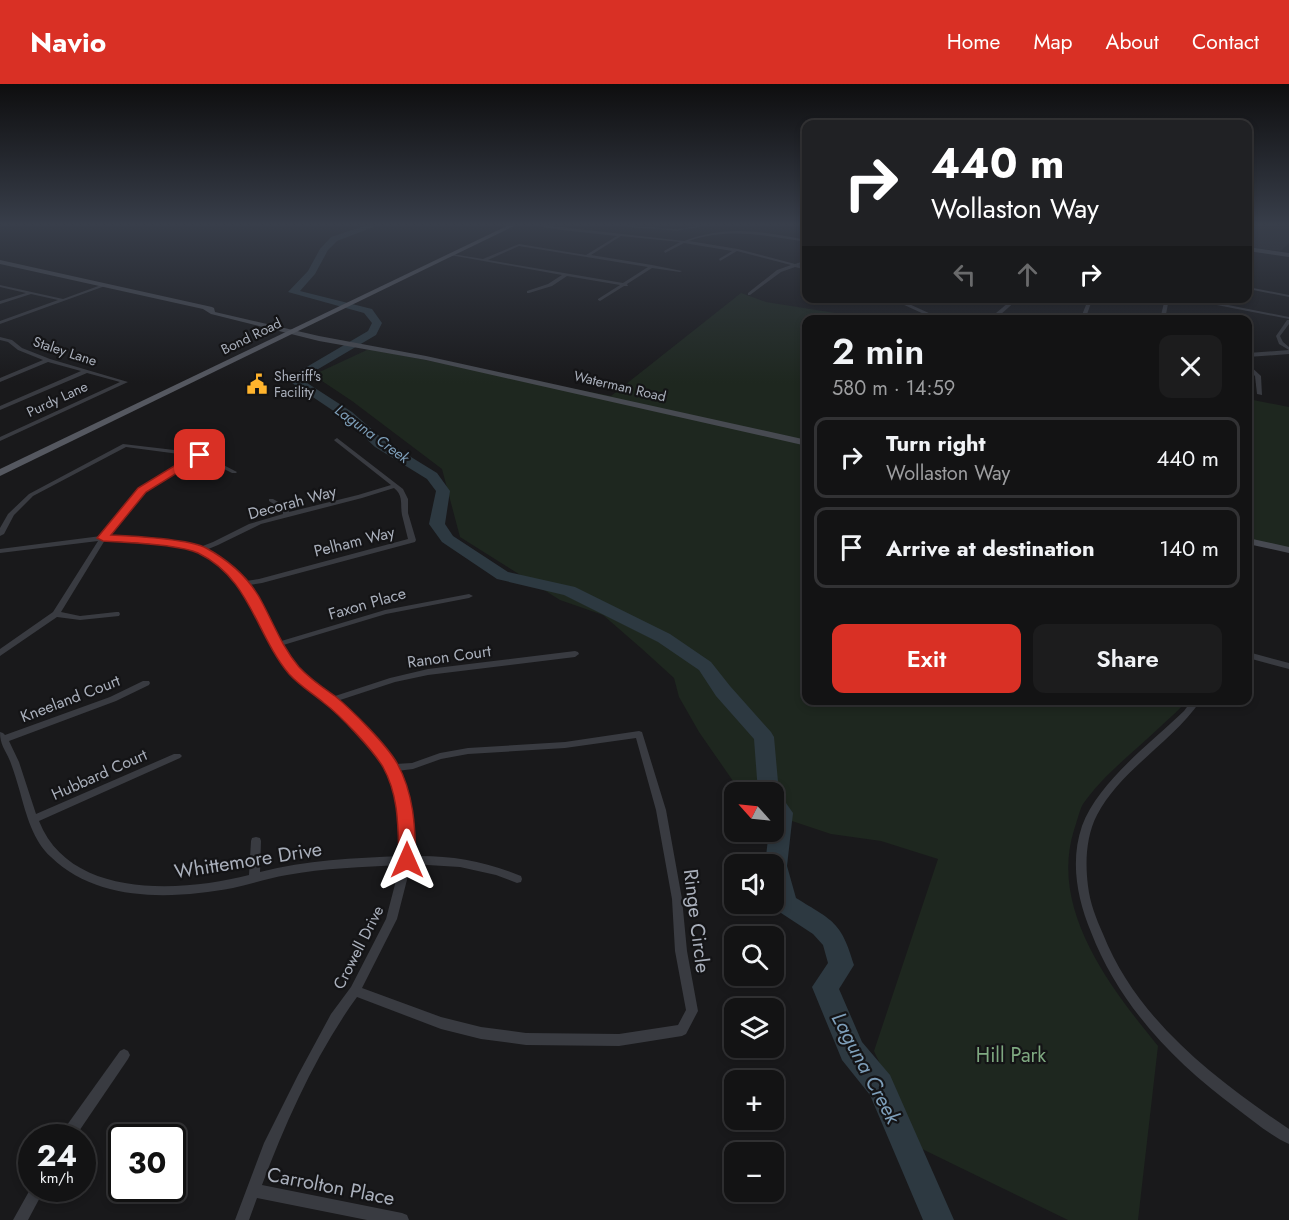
<!DOCTYPE html>
<html lang="en">
<head>
<meta charset="utf-8">
<style>
  :root { --surface:#131314; --page:#1c1c1d; --text:#f1f3f6; --muted:#9d9ea0; --line:#323234; --accent:#d93025 }
  body { margin:0; font-family:Jost,sans-serif; background:var(--page); color:var(--text); height:100vh; display:flex; flex-direction:column; font-size:22px; white-space:nowrap }
  * { box-sizing:border-box; margin:0 }
  p { font-size:20px; color:var(--muted) }
  .icon { flex:none; width:33px; height:33px; fill:none; stroke:currentColor; stroke-width:2; stroke-linecap:round; stroke-linejoin:round }
  .map { position:relative; flex:1; overflow:hidden }
  .side { position:absolute; left:802px; top:231px; width:450px; height:390px; display:flex; flex-direction:column; background:var(--surface); border-radius:12px; box-shadow:0 3px 9px #0003,0 0 0 2px var(--line) }
  .side>* { flex:none }
  .guide { position:absolute; left:802px; top:36px; width:450px; height:183px; border-radius:12px; box-shadow:0 3px 9px #0003,0 0 0 2px var(--line); background:#202124; color:#fff; overflow:hidden }
  .needle { width:39px; rotate:297deg }
  .tools { position:absolute; left:724px; top:698px; display:grid; gap:12px }
  .tools a { display:grid; place-items:center; width:60px; height:60px; border-radius:12px; background:var(--surface); box-shadow:0 3px 9px #0003,0 0 0 2px var(--line); font-size:30px }
  .speed { position:absolute; left:18px; top:1040px; display:flex; gap:12px; font-size:30px; font-weight:700; text-align:center }
  .speed>* { display:grid; place-content:center; width:78px; height:78px; border-radius:50%; background:var(--surface); box-shadow:0 3px 9px #0003,0 0 0 2px var(--line); line-height:1 }
  .speed small { font-size:15px; font-weight:400 }
  .speed .limit { border:3px solid #111; border-radius:9px; background:#fff; color:#111 }
  .pin { position:absolute; display:grid; place-items:center; width:51px; height:51px; color:#fff; margin:-26px; border-radius:12px; box-shadow:0 3px 9px #0006 }
  .me { position:absolute; width:66px; margin:-33px; rotate:0deg; stroke-linejoin:round; filter:drop-shadow(0 0 4px #0008) }
  .turn { display:flex; align-items:center; gap:21px; height:126px; padding:0 30px; font-size:27px }
  .turn .icon { width:78px; height:78px; stroke-width:2.5 }
  .turn b { display:block; font-size:42px; line-height:51px }
  .lanes { display:flex; align-items:center; height:57px; padding:0 30px; background:#0003; justify-content:center; gap:30px; direction:ltr }
  .lanes .off { opacity:.35 }
  .round { display:grid; place-items:center; flex:none; width:63px; height:63px; border-radius:12px; background:var(--page) }
  .head { display:flex; align-items:center; justify-content:space-between; height:102px; padding:0 30px }
  h1 { font-size:36px; font-weight:600; line-height:45px }
  .action { display:flex; gap:12px; margin-top:auto; padding:12px 30px }
  .action a { flex:1; height:69px; border-radius:12px; background:var(--accent); color:#fff; font-size:24px; font-weight:600; line-height:69px; text-align:center }
  .action a+a { background:var(--page); color:var(--text) }
  ul { padding:0; list-style:none }
  li { display:flex; align-items:center; gap:18px; height:81px; margin:0 12px 9px; padding:0 18px; border:3px solid var(--line); border-radius:12px }
  li div { flex:1 }
  li b { display:block; font-size:22px }
  li em { font-style:normal }
  header { display:flex; align-items:center; gap:36px; box-sizing:border-box; height:84px; padding:0 30px; background:var(--accent); color:#fff }
  header strong { font-size:28px }
  nav { display:flex; gap:33px; margin-inline-start:auto; font-size:21px }
  .map>svg:first-child { display:block }
  .built { fill:#252529 }
  .green { fill:#1e271f }
  .lines { fill:none; stroke-linecap:round; stroke-linejoin:round }
  .stream { stroke:#2d3941; stroke-width:1.5 }
  .river { fill:#2d3941; fill-rule:evenodd }
  .street { fill:#393b41; fill-rule:evenodd }
  .secondary { fill:#474a51; fill-rule:evenodd }
  .primary { fill:#555860; fill-rule:evenodd }
  .route { fill:#d93025; stroke:#8d1f18; stroke-width:1.5 }
  .labels { text-anchor:middle; stroke-width:4.5; stroke-linejoin:round; paint-order:stroke }
  .far-street-label { font-size:14px; fill:#aab0bc; stroke:#141416 }
  .far-poi-label { font-size:14px; fill:#aab0bc; stroke:#141416; text-anchor:start }
  .far-water-label { font-size:15px; font-style:italic; fill:#7e9fba; stroke:#141416 }
  .street-label { font-size:16px; fill:#aab0bc; stroke:#141416 }
  .near-street-label { font-size:20px; fill:#aab0bc; stroke:#141416 }
  .near-park-label { font-size:20px; fill:#7fa981; stroke:#141416 }
  .near-water-label { font-size:21px; font-style:italic; fill:#7e9fba; stroke:#141416 }
</style>
</head>
<body>
<header>
<strong>Navio</strong>
<nav><a>Home</a><a>Map</a><a>About</a><a>Contact</a></nav>
</header>
<div class="map">
<svg width="1289" height="1136" viewBox="0 0 1289 1136">
  <rect width="100%" height="100%" fill="#19191b"/>
  <path class="built" d="M1248,140H1289V159L1281,167L1248,163Z"/>
  <g class="green">
    <path d="M741,209L766,218L873,235L807,236V616L1186,617C1180,626 1169,634 1160,643C1135,667 1103,691 1083,720C1079,727 1077,738 1074,746C1049,826 1111,904 1158,962L1138,1136H1068L918,1063L874,967L938,775L881,757L831,750L774,731V708H746L733,697L699,648L679,613L674,594L641,564L603,531L560,516L460,453L442,385L352,317L313,291L369,265L611,312Z"/>
    <path d="M1248,315L1289,323V468L1248,459Z"/>
  </g>
  <g class="lines">
    <path class="stream" d="M599,140L677,146L713,140"/>
    <path class="river" d="M370,140H381L337,157L328,166L315,190L300,207L372,225L382,239L376,251L303,294L304,297L352,328L385,357L437,389L450,407L445,440L453,452L508,488L575,503L670,550L711,578L730,602L771,648L774,653L779,709L793,729L787,782L796,814C833,837 841,837 854,881L839,905L862,958L890,991L954,1136H923L870,1011L842,976L812,903L828,879L823,861L813,850L778,827L774,819V780H765L769,747H774V708H758L754,655L716,612L699,586L658,558L564,511L497,495L442,458L429,440L436,407L427,395L375,363L344,334L292,299L293,291L368,247L372,239L364,229L288,208L308,187L320,165L331,153Z"/>
    <g class="street">
      <path d="M525,140H534L684,157C729,140 761,148 807,156V158C767,152 728,143 689,157L738,165L795,180L807,176V178L799,181L807,184V186L795,183L781,188L750,211H748V209L777,186L791,181L737,167L720,177L719,175L732,167L684,159L665,169L664,167L680,158L621,152L591,171L652,181L682,187L680,188L652,184L627,200L628,202H624L600,217L598,216V215L620,201L567,192L552,202L529,209H527V207L548,200L562,191L450,171L452,170L483,175L519,160L586,171L617,152L562,146ZM519,162L648,183L623,199L488,176Z"/>
      <path d="M800,140H807V142L801,141Z"/>
      <path d="M0,201L63,215L101,201L105,202L0,240V237L58,216L31,210L0,220V217L26,209L0,203Z"/>
      <path d="M1248,203L1289,211V213L1248,205Z"/>
      <path d="M816,214H821L817,221H813Z"/>
      <path d="M889,214H896L944,236H937Z"/>
      <path d="M1014,214H1019L1000,231H996V229Z"/>
      <path d="M1062,214H1072L1091,219L1085,236H1080L1086,221Z"/>
      <path d="M1165,214H1169L1165,236H1160Z"/>
      <path d="M1181,214H1193L1289,233V235Z"/>
      <path d="M1287,236H1289V240L1280,252L1283,258L1289,263V270L1248,273V269L1289,266L1279,260L1276,252Z"/>
      <path d="M0,253L12,256L22,264L50,275L128,298L0,357V353L120,298L87,289L0,326V322L81,287L48,278L0,298V294L43,276L18,266L8,258L0,256Z"/>
      <path d="M1248,280L1261,292L1262,311L1257,310L1255,292L1248,285Z"/>
      <path d="M337,354L403,405L408,415V429L416,456L415,458L262,499L249,501L261,519L278,558L385,526L469,510L473,512L469,514L386,530L280,562C297,584 309,598 332,613L390,594L428,585L575,567L578,568L579,570L575,573L428,591L395,598L337,617L382,664L395,680L412,679L440,669L468,664L565,658L639,647L642,648L666,726L682,815L687,867L698,927L686,950L682,952L619,962L526,961L481,955L441,945L357,913C317,968 286,1037 262,1101L402,1129L407,1131L409,1136H367L257,1114L249,1136H235L264,1059L298,991L331,930L351,903L386,835L400,781C363,783 324,784 287,791C269,794 251,800 233,804C174,815 98,819 51,773C33,757 26,730 20,708C17,698 14,687 10,677C5,665 0,661 0,648L3,649L5,651L110,613L143,597H149L150,599L149,601L116,617L9,657L19,678L36,730L174,670H180L182,672L180,674L39,737C70,816 183,808 249,791L251,757L252,754L256,753L260,754L261,757L260,788C306,776 354,774 402,772V732L397,711L386,681L376,668L328,618L308,605L292,589L271,561L253,519L241,500L227,487L198,467L144,458L105,456L61,528L80,532L116,528H119L120,530L119,532L80,536L57,533L0,572V565L53,528L98,457L0,469V465L101,452L135,410L152,396L194,372L126,363L33,412L14,431L4,450L0,452V444L8,430L29,410L123,360L200,369L237,388L236,389H232L200,373L156,398L139,412L108,452L144,454L200,463L213,458L249,440L283,430L282,425L269,417V415H273L287,423L289,428L358,411L391,401L335,357L334,356ZM394,404C404,412 400,421 402,431C404,439 406,447 408,455L259,495L246,497L233,483L206,466L218,461L261,440L362,414ZM636,654L656,726L672,815L675,867L686,926L678,941L619,950L526,949L481,943L441,933L362,904L397,835L411,780L460,783L496,791L517,799L521,798L522,795L521,792C485,777 450,771 412,772V732L407,711L397,687L413,685L441,675L468,670L565,664Z"/>
      <path d="M1248,568L1289,579V585L1248,574Z"/>
      <path d="M1192,616H1201C1172,659 1121,685 1097,731C1086,752 1085,779 1088,802C1090,819 1096,834 1103,850C1137,936 1215,995 1289,1045V1060C1271,1052 1252,1036 1236,1024C1174,978 1119,921 1091,848C1077,814 1070,777 1082,742C1098,698 1151,659 1184,627Z"/>
      <path d="M124,965L128,967L130,971L128,975L75,1053H60L62,1048L120,967Z"/>
      <path d="M32,1102V1104H45L28,1136H13Z"/>
    </g>
    <g class="secondary">
      <path d="M1248,163L1289,169V173L1248,167Z"/>
      <path d="M0,176L212,223L214,224L215,228L319,252L426,272L807,356V362L426,276L319,257L211,230L203,225L0,180Z"/>
      <path d="M1248,454L1289,463V469L1248,460Z"/>
    </g>
    <path class="primary" d="M511,140H518L0,392V385Z"/>
  </g>
  <linearGradient id="sky" x2="0" y2="1"><stop stop-color="#0e0e0f"/><stop offset="0.47" stop-color="#383e4a"/><stop offset="1" stop-color="#383e4a" stop-opacity="0"/></linearGradient>
  <rect width="1289" height="299" fill="url(#sky)"/>
  <path class="route" d="M197,368L206,371L146,408L111,451C132,452 190,455 206,464C230,477 251,496 263,520C275,543 283,564 299,583C310,595 322,603 335,612C352,626 386,660 397,679C414,710 415,741 416,776L413,781L407,783L401,781L399,776C398,743 399,712 383,683C373,666 340,631 324,619C312,609 300,602 289,590C255,549 250,494 198,469C179,460 125,458 103,457L97,454L138,404Z"/>
  <defs>
    <g id="civic-bare" transform="scale(1.62)"><path d="M-.6-6.5H3V-4.5H.6V-3L4-1V1h2V6H-6V1h2V-1L-.6-3ZM-1.2 2.5V6h2.4V2.5Z" fill="#ffb42d" stroke="#141416" stroke-width="2.5" paint-order="stroke"/></g>
  </defs>
  <g fill-rule="evenodd">
    <use href="#civic-bare" x="257" y="300"/>
  </g>
  <g class="labels">
    <g class="far-street-label">
      <text transform="translate(251 252) rotate(-26)" y="5">Bond Road</text>
      <text transform="translate(65 267) rotate(18)" y="5">Staley Lane</text>
      <text transform="translate(620 302) rotate(13)" y="5">Waterman Road</text>
      <text transform="translate(57 315) rotate(-25)" y="5">Purdy Lane</text>
    </g>
    <g class="far-poi-label">
      <text x="274" y="297">Sheriff's<tspan x="274" dy="16">Facility</tspan></text>
    </g>
    <g class="far-water-label">
      <text transform="translate(372 350) rotate(36)" y="5">Laguna Creek</text>
    </g>
    <g class="street-label">
      <text transform="translate(292 418) rotate(-15)" y="6">Decorah Way</text>
      <text transform="translate(354 457) rotate(-14)" y="6">Pelham Way</text>
      <text transform="translate(367 519) rotate(-16)" y="6">Faxon Place</text>
      <text transform="translate(449 572) rotate(-8)" y="6">Ranon Court</text>
      <text transform="translate(70 614) rotate(-21)" y="6">Kneeland Court</text>
      <text transform="translate(99 690) rotate(-24)" y="6">Hubbard Court</text>
      <text transform="translate(358 863) rotate(-63)" y="6">Crowell Drive</text>
    </g>
    <g class="near-street-label">
      <text transform="translate(248 776) rotate(-9)" y="7">Whittemore Drive</text>
      <text transform="translate(697 837) rotate(83)" y="7">Ringe Circle</text>
      <text transform="translate(331 1102) rotate(11)" y="7">Carrolton Place</text>
    </g>
    <g class="near-park-label">
      <text x="1011" y="978">Hill Park</text>
    </g>
    <g class="near-water-label">
      <text transform="translate(866 984) rotate(62)" y="7">Laguna Creek</text>
    </g>
  </g>
</svg>
<div class="tools">
<a><svg class="needle" viewBox="-14 -14 28 28"><path d="M0-13l5 13h-10z" fill="#e53935"/><path d="M0 13l5-13h-10z" fill="#9d9ea0"/></svg></a>
<a><svg class="icon" aria-label="sound" viewBox="0 0 24 24"><path d="M4 9h4l5-4v14l-5-4H4zM17 9q2 3 0 6"/></svg></a>
<a><svg class="icon" aria-label="search" viewBox="0 0 24 24"><circle cx="10" cy="10" r="6"/><path d="M15 15l6 6"/></svg></a>
<a><svg class="icon" aria-label="layers" viewBox="0 0 24 24"><path d="M12 4l9 5-9 5-9-5zM3 14l9 5 9-5"/></svg></a>
<a>+</a>
<a>−</a>
</div>
<div class="speed"><div>24<small>km/h</small></div><div class="limit">30</div></div>
<div class="pin" style="left:200px;top:371px;background:#d93025"><svg class="icon" aria-label="arrive" viewBox="0 0 24 24"><path d="M6 21V4h12l-3 4 3 4H6"/></svg></div>
<svg class="me" style="left:407px;top:776px" viewBox="-20 -20 40 40"><path d="M0-17L14 15 0 8-14 15z" fill="#d93025" stroke="#fff" stroke-width="4"/></svg>
<div class="guide">
<div class="turn"><svg class="icon" aria-label="right" viewBox="0 0 24 24"><path d="M7 20v-9h11M14 6l5 5-5 5"/></svg><div><b>440 m</b>Wollaston Way</div></div>
<div class="lanes"><svg class="icon off" aria-label="left" viewBox="0 0 24 24"><path d="M17 20v-9H6M10 6l-5 5 5 5"/></svg><svg class="icon off" aria-label="ahead" viewBox="0 0 24 24"><path d="M12 20V5M6 11l6-6 6 6"/></svg><svg class="icon" aria-label="right" viewBox="0 0 24 24"><path d="M7 20v-9h11M14 6l5 5-5 5"/></svg></div>
</div>
<section class="side">
<div class="head"><div><h1>2 min</h1><p>580 m · 14:59</p></div><a class="round"><svg class="icon" aria-label="close" viewBox="0 0 24 24"><path d="M6 6l12 12M18 6L6 18"/></svg></a></div>
<ul>
<li><svg class="icon" aria-label="right" viewBox="0 0 24 24"><path d="M7 20v-9h11M14 6l5 5-5 5"/></svg><div><b>Turn right</b><p>Wollaston Way</p></div><em>440 m</em></li>
<li><svg class="icon" aria-label="arrive" viewBox="0 0 24 24"><path d="M6 21V4h12l-3 4 3 4H6"/></svg><div><b>Arrive at destination</b></div><em>140 m</em></li>
</ul>
<div class="action"><a>Exit</a><a>Share</a></div>
</section>
</div>
</body>
</html>
